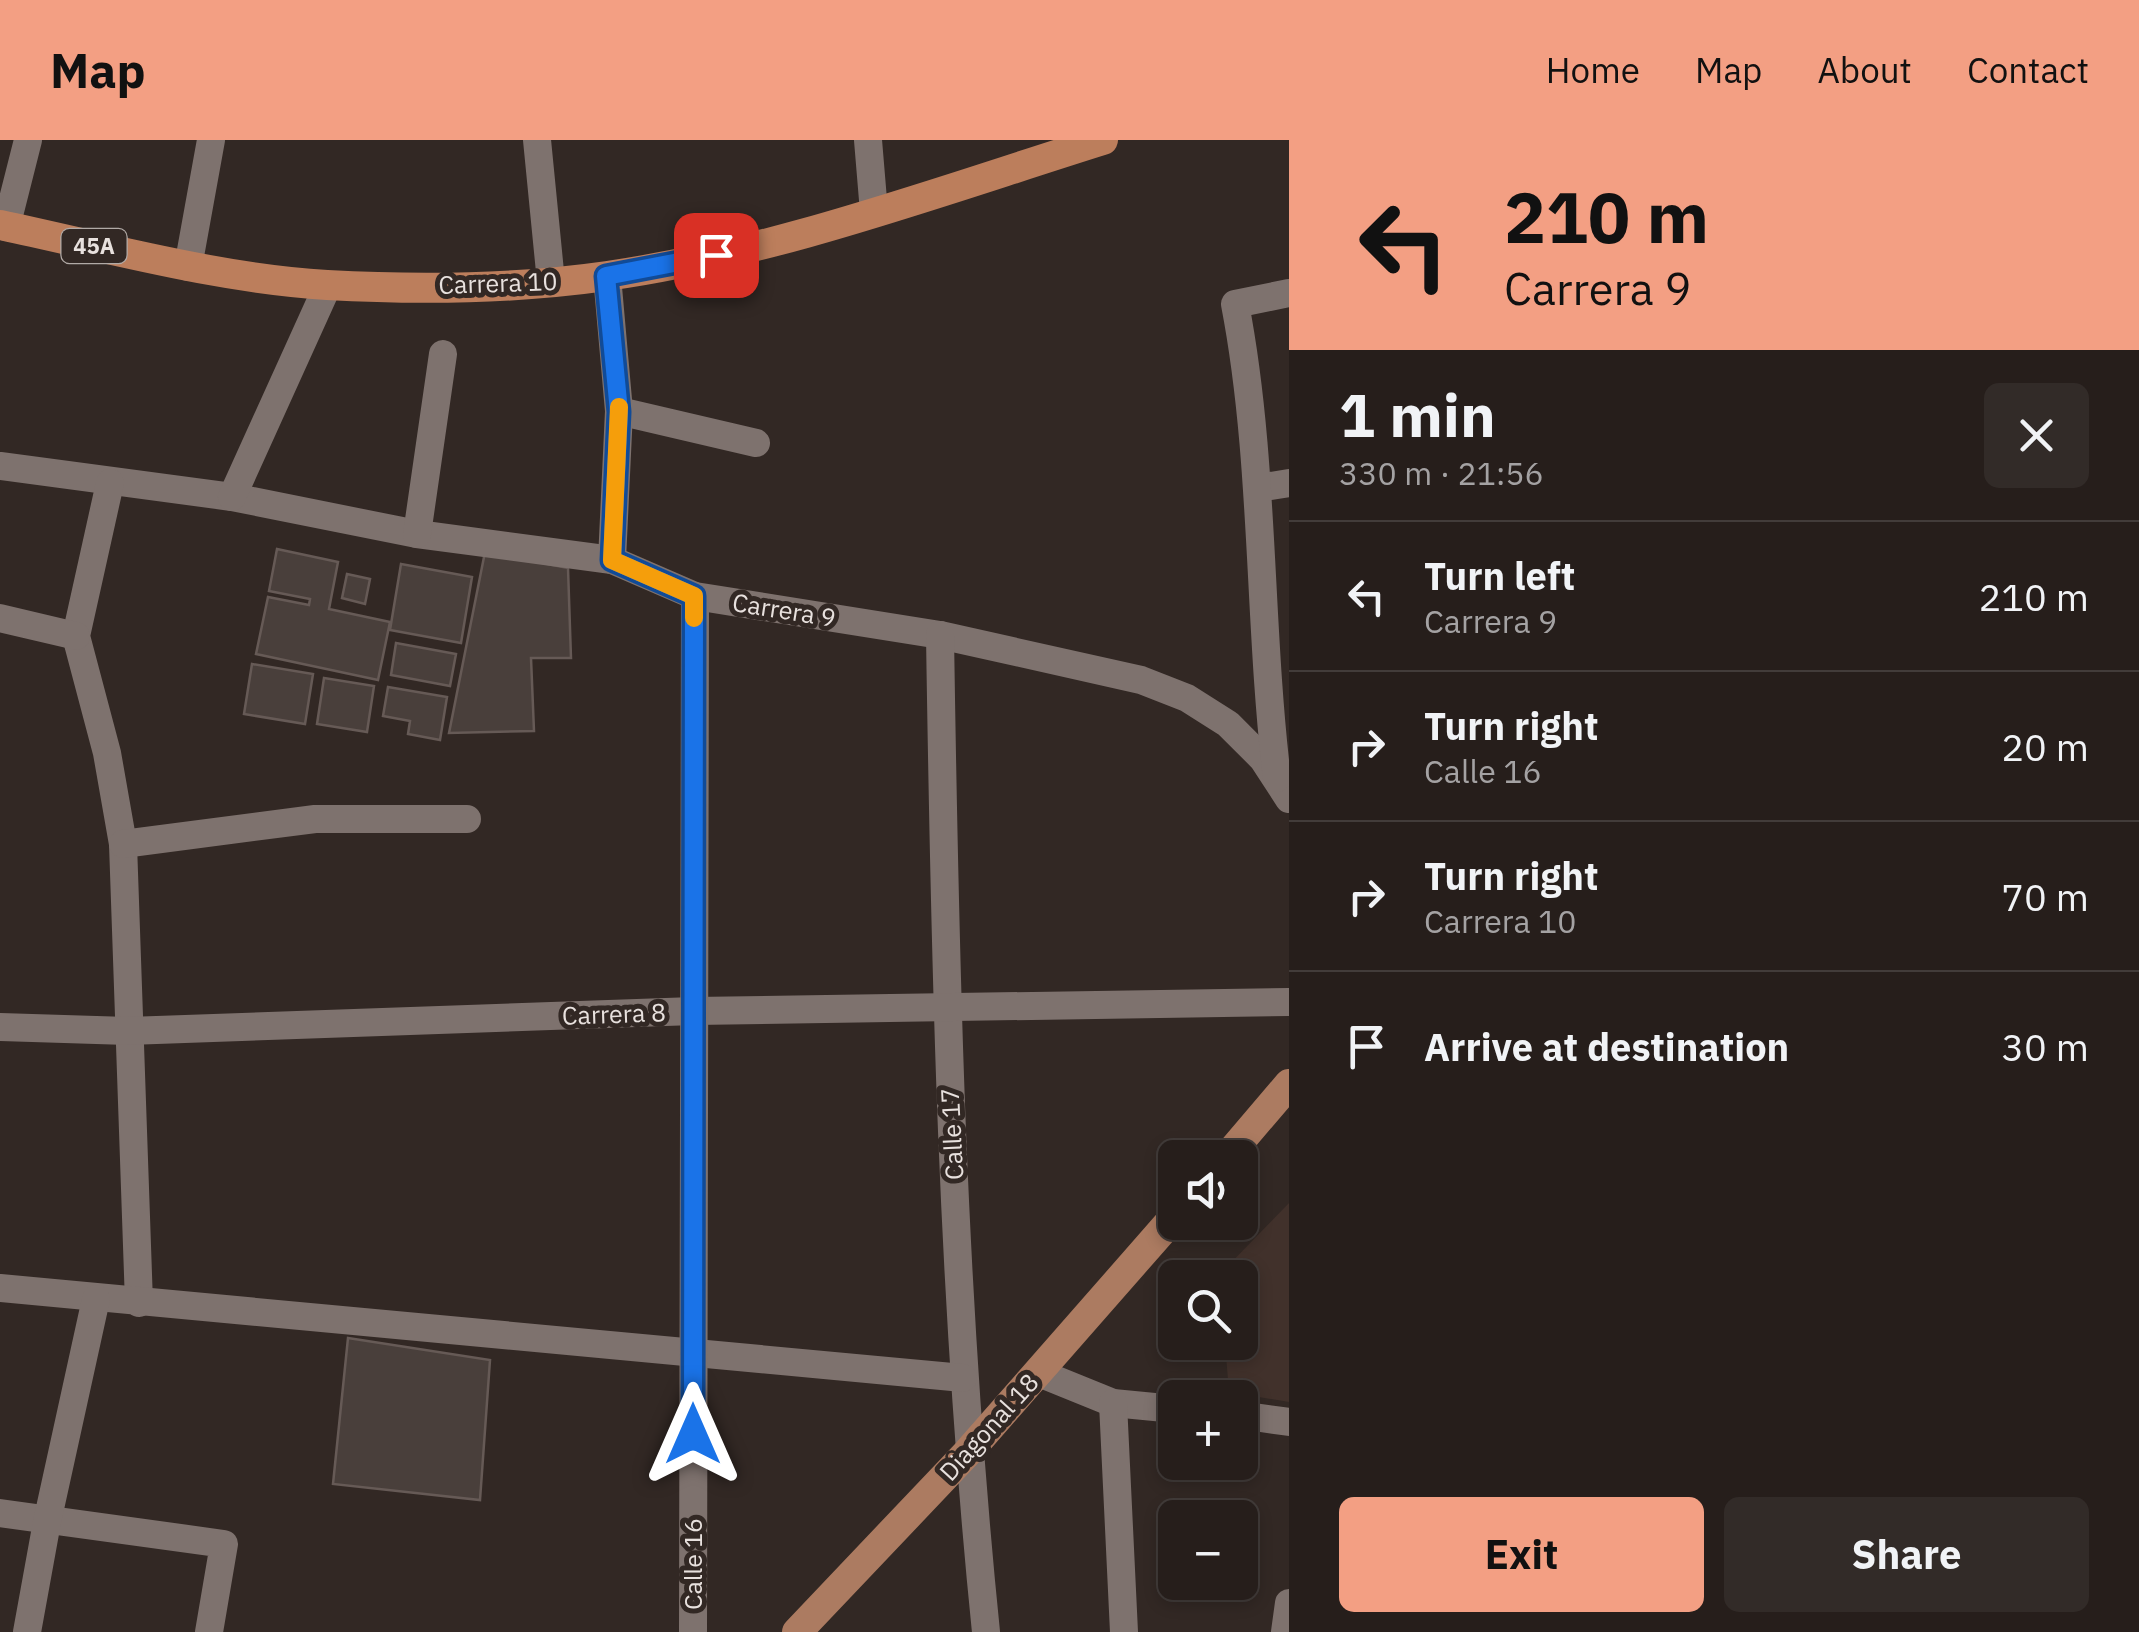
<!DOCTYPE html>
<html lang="en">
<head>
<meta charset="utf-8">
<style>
  :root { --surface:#261e1b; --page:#322b28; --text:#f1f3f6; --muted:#a4a2a3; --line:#423c3a; --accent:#f39f83 }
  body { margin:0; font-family:"IBM Plex Sans",sans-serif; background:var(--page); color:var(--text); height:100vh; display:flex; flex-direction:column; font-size:38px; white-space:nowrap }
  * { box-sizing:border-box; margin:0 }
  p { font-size:32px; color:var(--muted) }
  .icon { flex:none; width:55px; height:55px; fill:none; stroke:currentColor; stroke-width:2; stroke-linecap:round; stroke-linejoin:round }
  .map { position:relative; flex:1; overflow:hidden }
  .side { display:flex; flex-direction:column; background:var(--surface); width:850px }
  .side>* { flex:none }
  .hud { background:#f39f83; color:#111; overflow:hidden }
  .tools { position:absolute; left:1158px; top:1000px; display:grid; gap:20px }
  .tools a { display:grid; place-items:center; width:100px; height:100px; border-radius:15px; background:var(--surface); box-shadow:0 5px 15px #0003,0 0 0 2px var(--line); font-size:50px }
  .pin { position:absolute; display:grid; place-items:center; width:85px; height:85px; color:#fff; margin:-42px; border-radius:20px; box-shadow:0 5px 15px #0006 }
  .me { position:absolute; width:110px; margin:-55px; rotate:0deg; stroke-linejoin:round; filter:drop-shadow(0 0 8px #0008) }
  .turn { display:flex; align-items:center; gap:35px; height:210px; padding:0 50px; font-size:45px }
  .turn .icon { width:130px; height:130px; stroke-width:2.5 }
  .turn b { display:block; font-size:70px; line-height:85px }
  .round { display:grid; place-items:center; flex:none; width:105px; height:105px; border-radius:15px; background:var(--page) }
  .headline { display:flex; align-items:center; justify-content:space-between; height:170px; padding:0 50px }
  h1 { font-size:60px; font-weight:700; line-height:75px }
  .primary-button { display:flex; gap:20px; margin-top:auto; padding:20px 50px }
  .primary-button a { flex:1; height:115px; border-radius:15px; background:var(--accent); color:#111; font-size:40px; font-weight:700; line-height:115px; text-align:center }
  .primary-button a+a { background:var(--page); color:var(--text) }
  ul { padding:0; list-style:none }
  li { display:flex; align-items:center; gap:30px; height:150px; padding:0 50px; border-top:2px solid var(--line) }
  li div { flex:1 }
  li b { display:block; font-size:38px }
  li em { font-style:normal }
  header { display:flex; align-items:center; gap:60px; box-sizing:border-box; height:140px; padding:0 50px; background:var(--accent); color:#111 }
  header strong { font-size:48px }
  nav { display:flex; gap:55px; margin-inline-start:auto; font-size:35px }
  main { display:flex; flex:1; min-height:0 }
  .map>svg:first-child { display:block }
  .built { fill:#41312b }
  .building { fill:#493f3b; stroke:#665a56; stroke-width:2.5 }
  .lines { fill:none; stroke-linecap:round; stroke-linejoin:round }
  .minor { stroke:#7e726e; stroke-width:28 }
  .primary { stroke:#ac7b61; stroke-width:30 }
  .trunk { stroke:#bc7e5c; stroke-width:30 }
  .route-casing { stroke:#114b97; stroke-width:25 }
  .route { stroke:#1a73e8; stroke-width:18 }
  .slow { stroke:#f59e0b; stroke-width:18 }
  .labels { text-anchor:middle; stroke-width:10; stroke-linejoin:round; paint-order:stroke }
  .shield { fill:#322824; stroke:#b1aaa6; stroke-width:2.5 }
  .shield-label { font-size:22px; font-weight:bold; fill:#e8e1de }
  .street-label { font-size:25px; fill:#e8e1de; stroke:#322824 }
</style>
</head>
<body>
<header>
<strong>Map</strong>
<nav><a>Home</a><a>Map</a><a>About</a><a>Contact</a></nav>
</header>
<main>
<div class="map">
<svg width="1289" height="1492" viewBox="0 0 1289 1492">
  <rect width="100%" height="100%" fill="#322824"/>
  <path class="built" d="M1289,1063V1262L1229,1252L1225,1203L1240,1202V1138L1219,1137V1135Z"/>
  <g class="building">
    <path d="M277,409L338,422L329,469L390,482L378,540L256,514L268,457L309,465L310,459L269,451Z"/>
    <path d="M485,412L568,428L571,518H531L534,591L449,593Z"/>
    <path d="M401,424L472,437L461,503L390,490Z"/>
    <path d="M347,434L370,439L365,464L342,458Z"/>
    <path d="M396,503L456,514L450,546L391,535Z"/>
    <path d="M252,524L313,534L305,584L244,574Z"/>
    <path d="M324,538L374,546L367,592L317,584Z"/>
    <path d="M388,547L447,557L440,600L408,594L410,581L383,576Z"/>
    <path d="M348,1198L490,1220L480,1360L333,1344Z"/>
  </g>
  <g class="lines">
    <g class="minor">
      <path d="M537,0L551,142"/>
      <path d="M868,0L874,72"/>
      <path d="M6,87L28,0"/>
      <path d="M188,127L211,0"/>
      <path d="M607,136L619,271L612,420"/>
      <path d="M619,271L756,303"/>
      <path d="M0,326L232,357L417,394L612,420L695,456L940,495L1141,540L1187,558L1228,584L1263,619L1289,659"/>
      <path d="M110,343L76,496L107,613L123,704L139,1163"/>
      <path d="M1258,348L1289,343"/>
      <path d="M232,357L328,145"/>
      <path d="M417,394L443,214"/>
      <path d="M0,478L76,496"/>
      <path d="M940,495C945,828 952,1160 986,1492"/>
      <path d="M1277,638C1258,481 1265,320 1235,164L1289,153"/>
      <path d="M123,704L315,679H467"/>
      <path d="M0,887L128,891L694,871L1289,862"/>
      <path d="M0,1148L963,1238"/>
      <path d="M1039,1233L1113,1263L1175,1269"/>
      <path d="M1113,1263L1124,1492"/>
      <path d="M1240,1275L1289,1282"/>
      <path d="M0,1373L224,1404L209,1492"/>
      <path d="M27,1492L47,1382L96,1159"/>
      <path d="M693,1492L695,456"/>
      <path d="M1285,1492L1289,1463"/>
    </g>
    <g class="primary">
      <path d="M1226,1018L1289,944"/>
      <path d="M797,1492L968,1312L1175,1076"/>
    </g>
    <path class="trunk" d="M0,85C108,108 216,138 327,145C419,150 516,149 607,136C776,112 940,51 1103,0"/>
  </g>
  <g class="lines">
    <g class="route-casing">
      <path id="route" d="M693,1294L694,456L612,420L619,272L606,136L716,115"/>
    </g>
    <use href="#route" class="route"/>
    <path class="slow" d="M619,267L612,420L694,456V478"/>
  </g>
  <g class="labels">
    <rect class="shield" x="61.5" y="89" width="65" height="34" rx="8"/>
    <g class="shield-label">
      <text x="94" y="114">45A</text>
    </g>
    <g class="street-label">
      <text transform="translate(498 143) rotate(-2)" y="9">Carrera 10</text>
      <text transform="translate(784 470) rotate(9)" y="9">Carrera 9</text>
      <text transform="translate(614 874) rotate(-2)" y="9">Carrera 8</text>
      <text transform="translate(952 994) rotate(-93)" y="9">Calle 17</text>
      <text transform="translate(989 1287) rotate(-48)" y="9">Diagonal 18</text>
      <text transform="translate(693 1424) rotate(-90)" y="9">Calle 16</text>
    </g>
  </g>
</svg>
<div class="tools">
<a><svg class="icon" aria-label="sound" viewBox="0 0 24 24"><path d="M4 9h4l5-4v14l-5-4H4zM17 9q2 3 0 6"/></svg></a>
<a><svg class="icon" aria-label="search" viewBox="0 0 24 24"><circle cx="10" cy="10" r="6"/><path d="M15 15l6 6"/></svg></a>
<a>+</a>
<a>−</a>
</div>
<div class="pin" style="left:716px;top:115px;background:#d93025"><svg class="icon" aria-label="arrive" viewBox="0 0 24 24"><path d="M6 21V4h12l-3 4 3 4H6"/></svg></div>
<svg class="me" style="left:693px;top:1294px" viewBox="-20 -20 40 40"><path d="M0-17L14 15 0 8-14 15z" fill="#1a73e8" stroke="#fff" stroke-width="4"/></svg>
</div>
<section class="side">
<div class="hud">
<div class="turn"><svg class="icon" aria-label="left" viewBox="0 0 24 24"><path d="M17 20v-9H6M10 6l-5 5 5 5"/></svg><div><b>210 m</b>Carrera 9</div></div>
</div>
<div class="headline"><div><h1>1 min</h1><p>330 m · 21:56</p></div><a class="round"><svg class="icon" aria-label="close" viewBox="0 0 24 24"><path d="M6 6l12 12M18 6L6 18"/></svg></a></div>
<ul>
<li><svg class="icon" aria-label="left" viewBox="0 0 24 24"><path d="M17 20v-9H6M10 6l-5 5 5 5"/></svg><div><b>Turn left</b><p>Carrera 9</p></div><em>210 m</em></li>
<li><svg class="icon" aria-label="right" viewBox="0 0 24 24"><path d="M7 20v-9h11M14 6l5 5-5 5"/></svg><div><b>Turn right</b><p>Calle 16</p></div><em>20 m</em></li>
<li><svg class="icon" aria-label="right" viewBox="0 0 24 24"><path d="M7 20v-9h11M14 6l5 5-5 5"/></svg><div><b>Turn right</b><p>Carrera 10</p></div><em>70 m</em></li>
<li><svg class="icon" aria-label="arrive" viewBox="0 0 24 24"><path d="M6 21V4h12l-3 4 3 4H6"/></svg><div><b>Arrive at destination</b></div><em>30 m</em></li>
</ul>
<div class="primary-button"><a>Exit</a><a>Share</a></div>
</section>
</main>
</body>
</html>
